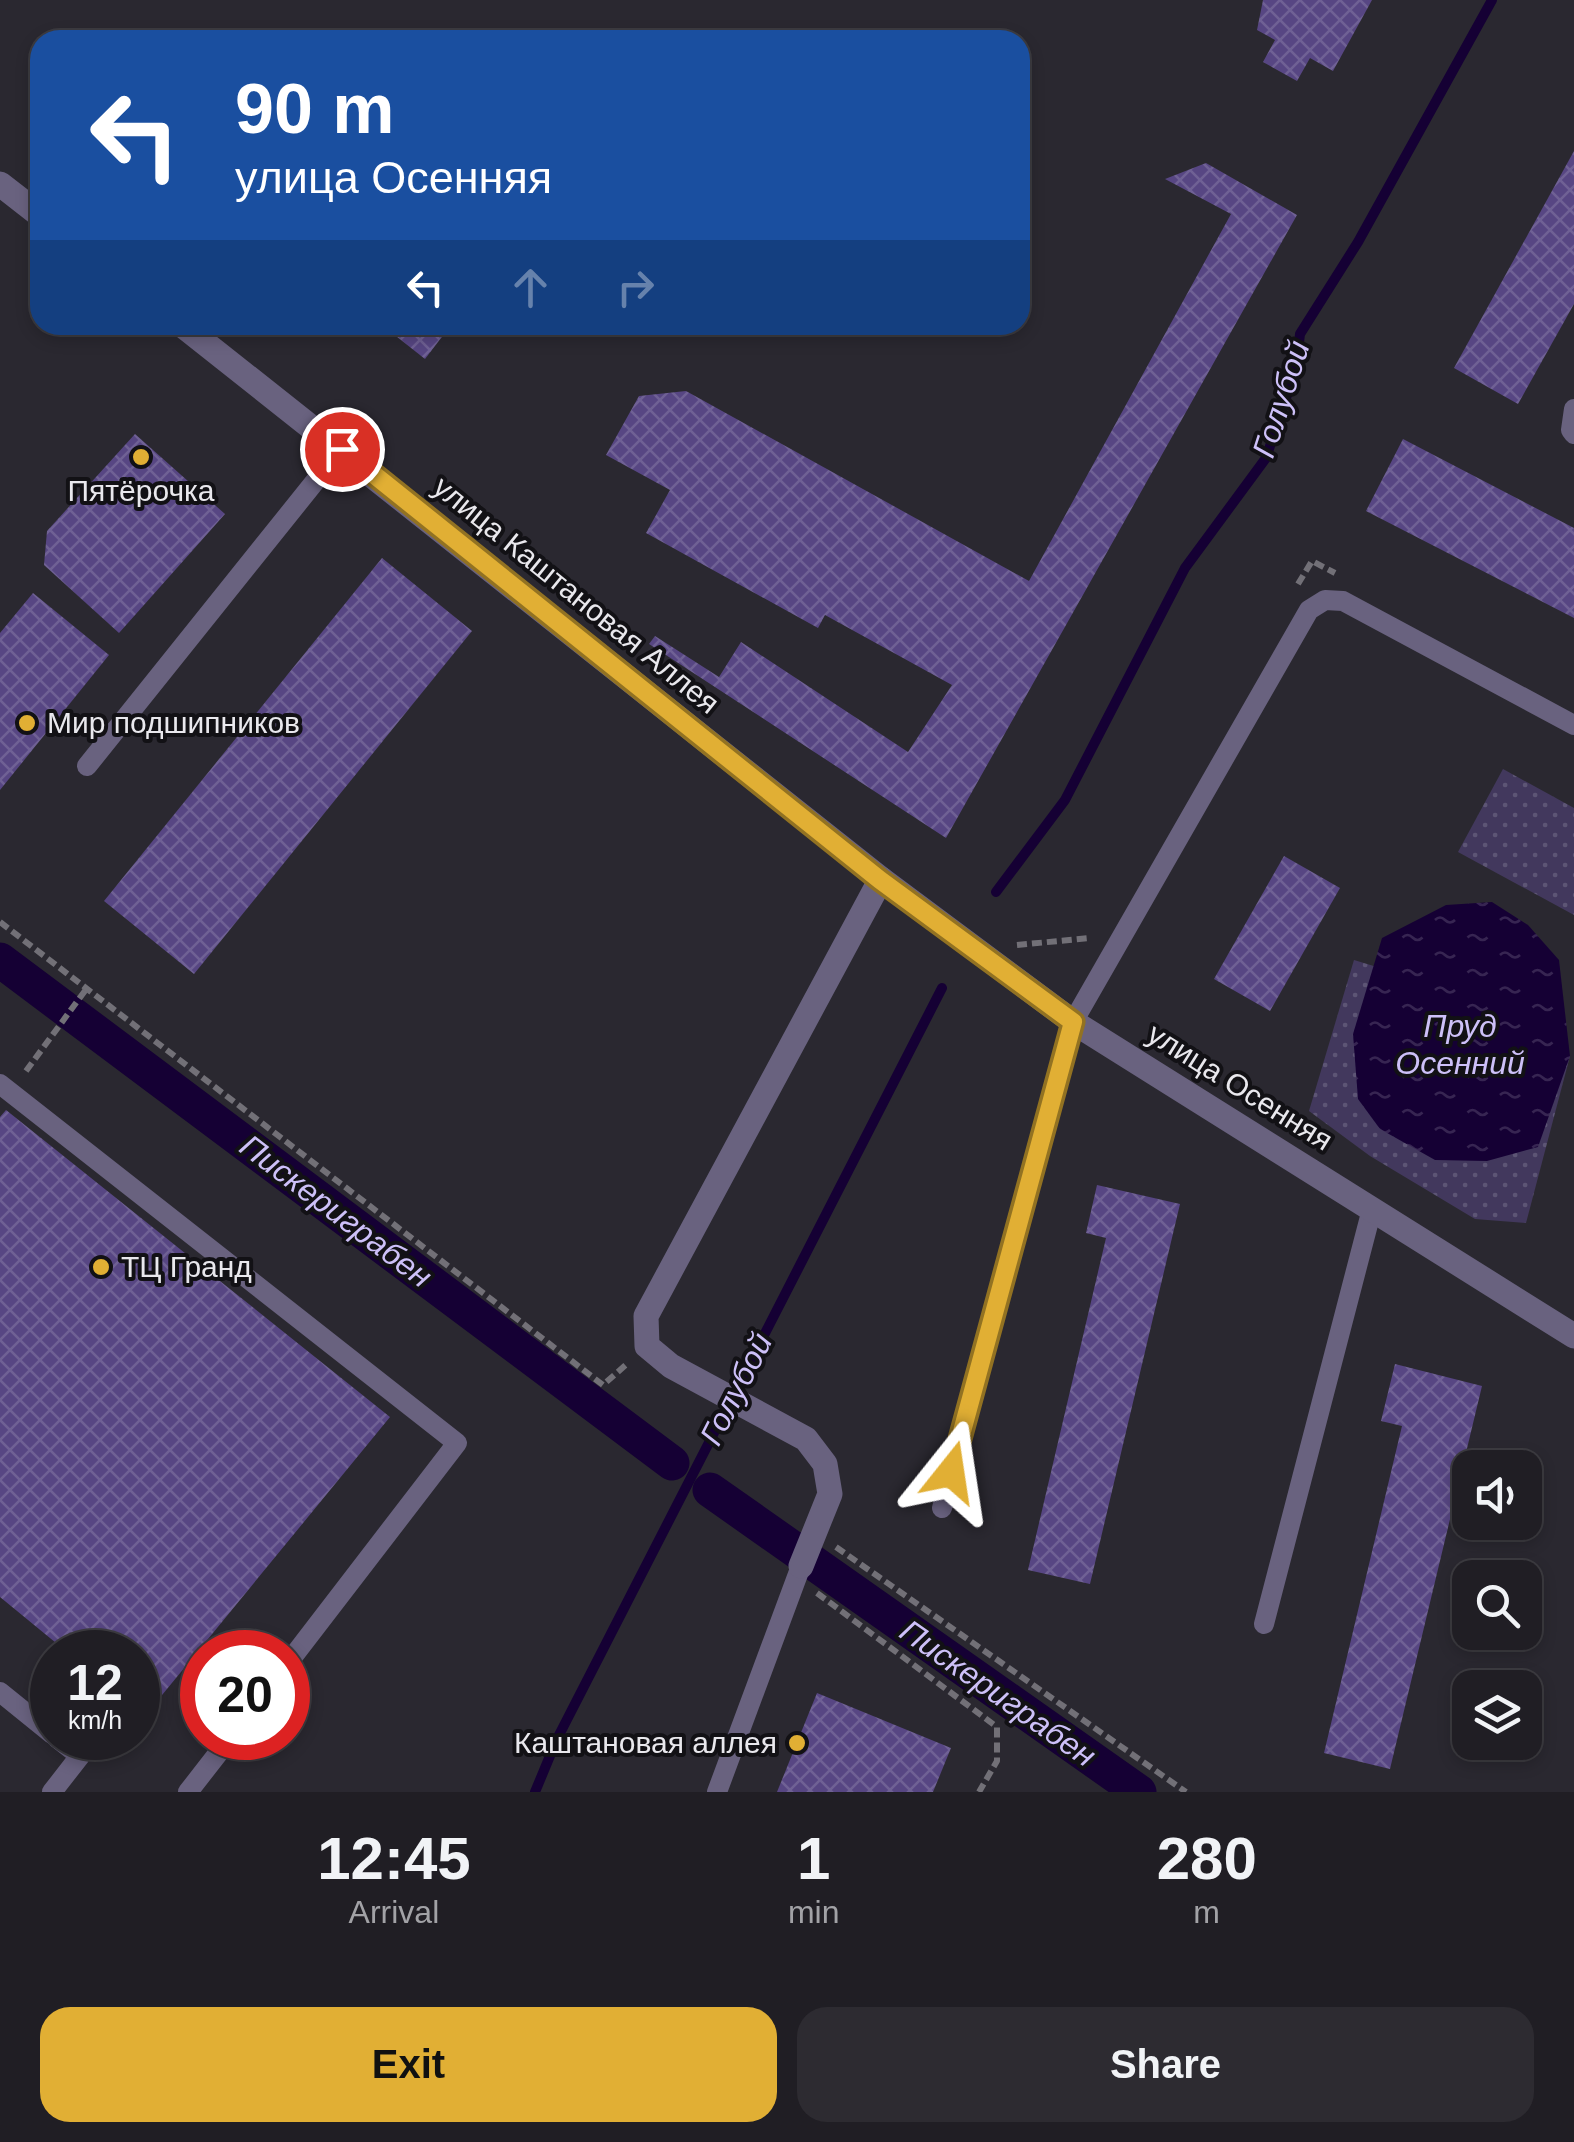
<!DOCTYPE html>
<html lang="en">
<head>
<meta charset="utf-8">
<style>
  :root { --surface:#201e24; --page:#2d2b31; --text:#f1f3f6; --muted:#a2a2a6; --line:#3d3c41; --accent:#e1af34 }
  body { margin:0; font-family:Arial,sans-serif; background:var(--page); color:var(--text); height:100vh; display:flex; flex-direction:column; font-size:38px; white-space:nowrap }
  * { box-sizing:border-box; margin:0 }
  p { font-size:32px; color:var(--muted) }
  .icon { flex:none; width:55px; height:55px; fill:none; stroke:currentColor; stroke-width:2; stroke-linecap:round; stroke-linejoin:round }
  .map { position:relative; height:1792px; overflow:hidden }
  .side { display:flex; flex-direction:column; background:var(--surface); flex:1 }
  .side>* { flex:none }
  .top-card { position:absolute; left:30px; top:30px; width:1000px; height:305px; border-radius:30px; box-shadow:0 5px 15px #0003,0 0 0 2px var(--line); background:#1a4fa0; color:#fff; overflow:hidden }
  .buttons { position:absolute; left:1452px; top:1450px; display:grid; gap:20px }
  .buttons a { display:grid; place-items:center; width:90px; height:90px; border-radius:20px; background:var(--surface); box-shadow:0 5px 15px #0003,0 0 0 2px var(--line); font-size:50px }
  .speed { position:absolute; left:30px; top:1630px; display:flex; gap:20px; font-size:50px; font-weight:700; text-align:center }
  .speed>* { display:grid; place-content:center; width:130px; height:130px; border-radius:50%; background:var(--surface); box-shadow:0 5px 15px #0003,0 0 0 2px var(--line); line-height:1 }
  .speed small { font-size:25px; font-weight:400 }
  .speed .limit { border:15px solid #d22; background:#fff; color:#111 }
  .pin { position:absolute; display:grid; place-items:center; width:85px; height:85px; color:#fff; margin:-42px; border:5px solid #fff; border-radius:50%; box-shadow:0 2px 10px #0007 }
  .me { position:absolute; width:110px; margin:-55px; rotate:15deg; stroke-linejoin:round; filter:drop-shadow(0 0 8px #0008) }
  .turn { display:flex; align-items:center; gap:35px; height:210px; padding:0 40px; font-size:45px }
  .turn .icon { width:130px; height:130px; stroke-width:2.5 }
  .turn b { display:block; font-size:70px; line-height:85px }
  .lanes { display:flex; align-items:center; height:95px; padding:0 40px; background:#0003; justify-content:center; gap:50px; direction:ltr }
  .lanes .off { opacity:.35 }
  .eta { display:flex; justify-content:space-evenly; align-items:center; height:170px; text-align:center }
  .eta b { font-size:60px; font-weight:600; line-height:70px }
  .action { display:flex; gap:20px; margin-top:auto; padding:20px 40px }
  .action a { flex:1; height:115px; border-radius:30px; background:var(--accent); color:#111; font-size:40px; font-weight:600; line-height:115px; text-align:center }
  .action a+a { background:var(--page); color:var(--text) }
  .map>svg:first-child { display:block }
  .park { fill:url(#park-dots) }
  .water { fill:url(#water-ripples) }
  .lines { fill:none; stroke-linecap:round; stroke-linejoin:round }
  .stream { stroke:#150034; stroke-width:10 }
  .canal { stroke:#150034; stroke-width:35 }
  .building { fill:url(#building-cross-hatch) }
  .path { stroke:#727077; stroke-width:6; stroke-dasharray:10 5; stroke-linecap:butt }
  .service { stroke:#69627f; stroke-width:20 }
  .minor { stroke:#69627f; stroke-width:25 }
  .tertiary { stroke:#69627f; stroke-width:25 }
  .route-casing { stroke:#927222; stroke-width:25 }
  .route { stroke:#e1af34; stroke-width:18 }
  .poi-dot { fill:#e1af34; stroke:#121115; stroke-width:4 }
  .labels { text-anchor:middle; stroke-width:8; stroke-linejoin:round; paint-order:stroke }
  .poi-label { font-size:30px; fill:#e9e8ed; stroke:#121115; text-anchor:start }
  .street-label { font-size:30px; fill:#e9e8ed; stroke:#121115 }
  .water-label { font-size:32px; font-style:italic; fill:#cdc0f8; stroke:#121115 }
</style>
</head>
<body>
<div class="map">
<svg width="1574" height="1792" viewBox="0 0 1574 1792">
  <defs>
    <pattern id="park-dots" width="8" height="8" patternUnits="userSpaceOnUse" patternTransform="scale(2.5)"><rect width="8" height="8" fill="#42385d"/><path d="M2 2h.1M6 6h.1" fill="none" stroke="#5d5575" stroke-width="1.8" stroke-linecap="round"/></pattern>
    <pattern id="water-ripples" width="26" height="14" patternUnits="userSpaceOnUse" patternTransform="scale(2.5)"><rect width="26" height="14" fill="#150034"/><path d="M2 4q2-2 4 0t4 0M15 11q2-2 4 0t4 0" fill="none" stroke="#372552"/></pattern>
    <pattern id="building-cross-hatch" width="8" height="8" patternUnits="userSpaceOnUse" patternTransform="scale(2.5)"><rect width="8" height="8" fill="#574683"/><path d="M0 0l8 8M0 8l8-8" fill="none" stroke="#6f6195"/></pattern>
  </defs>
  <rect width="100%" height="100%" fill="#2a2830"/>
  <g class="park">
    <path d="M1503,769L1574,808V915L1458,852Z"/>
    <path d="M1354,960L1462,993L1570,1056L1526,1223L1475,1219L1370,1156L1309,1111Z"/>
  </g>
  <path class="water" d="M1492,902L1528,925L1559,960L1570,1056L1538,1147L1487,1161L1435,1160L1380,1129L1358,1099L1353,1034L1382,938L1446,905Z"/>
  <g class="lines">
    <g class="stream">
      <path d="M996,892L1065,800L1185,568L1266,458L1296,368L1300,334L1358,242L1492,0"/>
      <path d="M535,1792L557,1739L942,988"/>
    </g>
    <g class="canal">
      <path d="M0,960L672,1463"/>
      <path d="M710,1490L1139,1792"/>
    </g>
  </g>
  <g class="building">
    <path d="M1263,0H1372L1333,71L1310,58L1297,81L1263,62L1275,40L1257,30Z"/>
    <path d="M1574,151V304L1518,404L1454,368Z"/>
    <path d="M1206,163L1297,215L946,838L649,644L655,636L719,677L741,642L908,752L952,685L825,615L818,628L646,533L670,490L606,455L639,396L686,391L1029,581L1231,214L1165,179Z"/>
    <path d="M382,325H451L425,359Z"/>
    <path d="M135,434L225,514L119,633L44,565L47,531Z"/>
    <path d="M1403,439L1574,528V618L1366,511Z"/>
    <path d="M382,558L472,631L194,974L104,901Z"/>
    <path d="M33,593L109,655L0,790V633Z"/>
    <path d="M1284,856L1340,888L1270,1011L1214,979Z"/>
    <path d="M6,1110L390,1417L144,1717L138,1711V1652H67L0,1597V1117Z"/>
    <path d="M1097,1185L1180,1204L1090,1584L1028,1570L1106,1238L1086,1233Z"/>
    <path d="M1395,1364L1482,1386L1390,1769L1324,1753L1402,1426L1381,1421Z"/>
    <path d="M817,1693L951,1748L933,1792H777Z"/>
  </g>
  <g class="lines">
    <g class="path">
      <path d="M1298,584L1312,561L1335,573"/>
      <path d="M0,922L603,1385L628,1363"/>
      <path d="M1017,945L1090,938"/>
      <path d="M26,1071L87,988"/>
      <path d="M836,1547L1186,1792"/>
      <path d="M817,1593L997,1727V1761L979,1792"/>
    </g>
    <g class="service">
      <path d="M1574,409L1571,430L1574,434"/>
      <path d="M87,766L341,449"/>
      <path d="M0,1084L457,1443L288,1663"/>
      <path d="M942,1508L1073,1022L1309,610L1325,600L1343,601L1574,725"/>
      <path d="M1264,1624L1372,1209"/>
      <path d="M0,1692L52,1734"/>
      <path d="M52,1792L80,1756L57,1738"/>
      <path d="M188,1792L230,1738"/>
      <path d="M717,1792L801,1566"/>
    </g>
    <path class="minor" d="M801,1566L830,1494L825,1464L806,1439L671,1366L647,1346L646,1316L881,879"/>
    <g class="tertiary">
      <path d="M0,184L40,215"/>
      <path d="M182,325L881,879L1073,1022L1574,1336"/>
    </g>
  </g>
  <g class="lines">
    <g class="route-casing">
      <path id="route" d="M342,449L880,880L1073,1022L951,1472"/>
    </g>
    <use href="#route" class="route"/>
  </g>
  <g class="poi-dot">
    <circle cx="141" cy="457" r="10"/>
    <circle cx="27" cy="723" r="10"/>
    <circle cx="101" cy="1267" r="10"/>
    <circle cx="797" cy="1743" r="10"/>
  </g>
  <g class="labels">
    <g class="poi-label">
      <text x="141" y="501" text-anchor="middle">Пятёрочка</text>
      <text x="47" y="733">Мир подшипников</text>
      <text x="121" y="1277">ТЦ Гранд</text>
      <text x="777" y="1753" text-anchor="end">Каштановая аллея</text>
    </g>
    <g class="street-label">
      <text transform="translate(576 595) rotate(39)" y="10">улица Каштановая Аллея</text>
      <text transform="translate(1240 1087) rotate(32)" y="10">улица Осенняя</text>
    </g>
    <g class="water-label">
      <text transform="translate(1281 399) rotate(-72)" y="11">Голубой</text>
      <text x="1460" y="1037">Пруд<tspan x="1460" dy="37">Осенний</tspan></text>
      <text transform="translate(336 1211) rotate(37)" y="11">Пискериграбен</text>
      <text transform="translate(736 1389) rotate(-63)" y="11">Голубой</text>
      <text transform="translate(998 1693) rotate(35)" y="11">Пискериграбен</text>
    </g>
  </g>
</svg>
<div class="buttons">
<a><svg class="icon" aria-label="sound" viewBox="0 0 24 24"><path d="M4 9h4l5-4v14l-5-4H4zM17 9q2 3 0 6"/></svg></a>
<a><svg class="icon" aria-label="search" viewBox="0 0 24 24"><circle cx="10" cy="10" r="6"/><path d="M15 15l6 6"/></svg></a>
<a><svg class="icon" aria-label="layers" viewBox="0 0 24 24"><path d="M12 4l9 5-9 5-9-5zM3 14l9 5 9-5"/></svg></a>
</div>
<div class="speed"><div>12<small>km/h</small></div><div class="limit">20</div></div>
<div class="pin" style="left:342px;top:449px;background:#d93025"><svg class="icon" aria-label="arrive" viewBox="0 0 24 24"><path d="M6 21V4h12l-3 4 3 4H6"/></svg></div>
<svg class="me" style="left:951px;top:1472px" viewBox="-20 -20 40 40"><path d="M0-17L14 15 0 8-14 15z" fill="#e1af34" stroke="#fff" stroke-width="4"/></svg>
<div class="top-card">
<div class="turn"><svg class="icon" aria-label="left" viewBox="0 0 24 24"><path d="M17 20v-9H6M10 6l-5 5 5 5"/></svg><div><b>90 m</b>улица Осенняя</div></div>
<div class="lanes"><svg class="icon" aria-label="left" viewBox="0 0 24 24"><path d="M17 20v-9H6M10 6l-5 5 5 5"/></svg><svg class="icon off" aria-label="ahead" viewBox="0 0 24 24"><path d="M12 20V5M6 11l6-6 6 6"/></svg><svg class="icon off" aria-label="right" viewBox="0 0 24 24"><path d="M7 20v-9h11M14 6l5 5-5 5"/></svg></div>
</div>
</div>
<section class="side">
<div class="eta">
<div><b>12:45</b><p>Arrival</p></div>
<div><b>1</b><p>min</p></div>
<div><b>280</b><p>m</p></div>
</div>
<div class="action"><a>Exit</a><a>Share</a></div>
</section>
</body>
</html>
